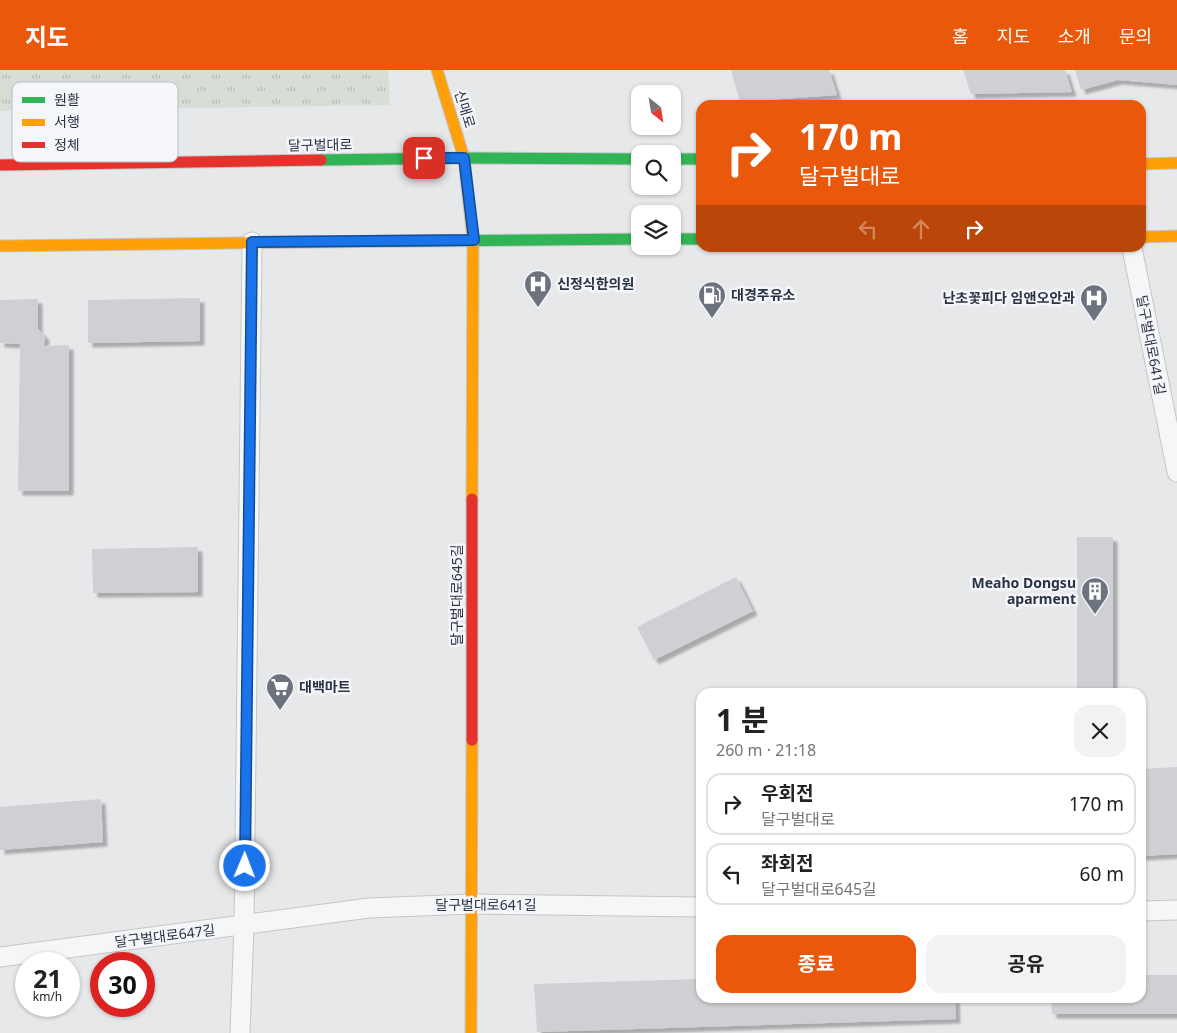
<!DOCTYPE html>
<html lang="ko">
<head>
<meta charset="utf-8">
<style>
  :root { --surface:#fff; --page:#f2f2f2; --text:#222; --muted:#767676; --line:#e0e0e0; --accent:#ea580c }
  body { margin:0; font-family:"Noto Sans","Noto Sans KR",sans-serif; background:var(--page); color:var(--text); height:100vh; display:flex; flex-direction:column; font-size:19px; white-space:nowrap }
  * { box-sizing:border-box; margin:0 }
  p { font-size:16px; color:var(--muted) }
  .icon { flex:none; width:28px; height:28px; fill:none; stroke:currentColor; stroke-width:2; stroke-linecap:round; stroke-linejoin:round }
  .map { position:relative; flex:1; overflow:hidden }
  .panel { position:absolute; left:696px; top:618px; width:450px; height:315px; display:flex; flex-direction:column; background:var(--surface); border-radius:15px; box-shadow:0 1px 4px #0004 }
  .panel>* { flex:none }
  .hud { position:absolute; left:696px; top:30px; width:450px; height:152px; border-radius:15px; box-shadow:0 1px 4px #0004; background:#ea580c; color:#fff; overflow:hidden }
  .needle { width:32px; rotate:150deg }
  .fabs { position:absolute; left:631px; top:15px; display:grid; gap:10px }
  .fabs a { display:grid; place-items:center; width:50px; height:50px; border-radius:10px; background:var(--surface); box-shadow:0 1px 4px #0004; font-size:25px }
  .speed { position:absolute; left:15px; top:882px; display:flex; gap:10px; font-size:25px; font-weight:700; text-align:center }
  .speed>* { display:grid; place-content:center; width:65px; height:65px; border-radius:50%; background:var(--surface); box-shadow:0 1px 4px #0004; line-height:1 }
  .speed small { font-size:12px; font-weight:400 }
  .speed .limit { border:8px solid #d22; background:#fff; color:#111 }
  .pin { position:absolute; display:grid; place-items:center; width:42px; height:42px; color:#fff; margin:-21px; border-radius:10px; box-shadow:0 2px 8px #0006 }
  .me { position:absolute; width:55px; margin:-28px; rotate:1deg; stroke-linejoin:round; filter:drop-shadow(0 0 4px #0008) }
  .turn { display:flex; align-items:center; gap:18px; height:105px; padding:0 20px; font-size:22px }
  .turn .icon { width:65px; height:65px; stroke-width:2.5 }
  .turn b { display:block; font-size:35px; line-height:42px }
  .lanes { display:flex; align-items:center; height:48px; padding:0 20px; background:#0003; justify-content:center; gap:25px; direction:ltr }
  .lanes .off { opacity:.35 }
  .round { display:grid; place-items:center; flex:none; width:52px; height:52px; border-radius:15px; background:var(--page) }
  .headline { display:flex; align-items:center; justify-content:space-between; height:85px; padding:0 20px }
  h1 { font-size:30px; font-weight:700; line-height:38px }
  .action { display:flex; gap:10px; margin-top:auto; padding:10px 20px }
  .action a { flex:1; height:58px; border-radius:15px; background:var(--accent); color:#fff; font-size:20px; font-weight:700; line-height:58px; text-align:center }
  .action a+a { background:var(--page); color:var(--text) }
  ul { padding:0; list-style:none }
  li { display:flex; align-items:center; gap:15px; height:62px; margin:0 10px 8px; padding:0 10px; border:2px solid var(--line); border-radius:15px }
  li div { flex:1 }
  li b { display:block; font-size:19px }
  li em { font-style:normal }
  header { display:flex; align-items:center; gap:30px; box-sizing:border-box; height:70px; padding:0 25px; background:var(--accent); color:#fff }
  header strong { font-size:24px }
  nav { display:flex; gap:28px; margin-inline-start:auto; font-size:18px }
  .map>svg:first-child { display:block }
  .grass { fill:url(#grass-tufts) }
  .building { fill:#ced0d3; filter:url(#shadow) }
  .lines { fill:none; stroke-linecap:round; stroke-linejoin:round }
  .street-casing { stroke:#c4c6c8; stroke-width:21 }
  .fast-casing { stroke:#c4c6c8; stroke-width:13 }
  .slow-casing { stroke:#c4c6c8; stroke-width:13 }
  .jam-casing { stroke:#c4c6c8; stroke-width:13 }
  .street { stroke:#f5f6f7; stroke-width:19 }
  .fast { stroke:#30b455; stroke-width:11 }
  .slow { stroke:#ff9f0a; stroke-width:11 }
  .jam { stroke:#e5322d; stroke-width:11 }
  .route-casing { stroke:#114b97; stroke-width:12 }
  .route { stroke:#1a73e8; stroke-width:9 }
  .labels { text-anchor:middle; stroke-width:5; stroke-linejoin:round; paint-order:stroke }
  .street-label { font-size:14px; fill:#2b3445; stroke:#f4f6f9 }
  .poi-label { font-size:14px; font-weight:bold; fill:#2b3445; stroke:#f4f6f9; text-anchor:start }
  .key { fill:#f4f6f9; stroke:#b8bcc3; stroke-width:1 }
  .key-label { font-size:14px; fill:#2b3445 }
</style>
</head>
<body>
<header>
<strong>지도</strong>
<nav><a>홈</a><a>지도</a><a>소개</a><a>문의</a></nav>
</header>
<div class="map">
<svg width="1177" height="963" viewBox="0 0 1177 963">
  <defs>
    <pattern id="grass-tufts" width="24" height="20" patternUnits="userSpaceOnUse" patternTransform="scale(1.25)"><rect width="24" height="20" fill="#d6ded6"/><path d="M3 7l-1-3M5 7V3M7 7l1-3M15 17l-1-3M17 17v-4M19 17l1-3" fill="none" stroke="#b8bfb9"/></pattern>
    <filter id="shadow"><feDropShadow dx="4.5" dy="4.5" stdDeviation="1" flood-color="#0004"/></filter>
  </defs>
  <rect width="100%" height="100%" fill="#e6e8ea"/>
  <path class="grass" d="M0,0H388L390,35L0,41Z"/>
  <g class="building">
    <path d="M731,0H829L837,25L740,32Z"/>
    <path d="M963,0H1065L1072,22L971,24Z"/>
    <path d="M1075,0H1177V15L1118,10L1081,20Z"/>
    <path d="M200,228V271L88,273V230Z"/>
    <path d="M38,229V259L45,266L44,276L69,275V421H18L20,274L0,273V230Z"/>
    <rect x="1077" y="467" width="36" height="155"/>
    <path d="M198,477V522L93,523L92,479Z"/>
    <path d="M736,507L753,541L654,590L637,557Z"/>
    <path d="M1177,697V784L1141,786V699Z"/>
    <path d="M101,729L103,772L0,780V737Z"/>
    <path d="M1141,905H1177V944H1052L1051,928H1141Z"/>
    <path d="M701,909V928H955L956,949L537,962L534,914Z"/>
  </g>
  <g class="lines">
    <g class="street-casing">
      <g id="street">
        <path d="M1132,178L1177,402"/>
        <path d="M1141,841L1177,840"/>
        <path d="M0,887L369,838L472,834L701,837"/>
        <path d="M240,963L244,855L252,172"/>
      </g>
    </g>
    <g class="fast-casing">
      <g id="fast">
        <path d="M672,89H701"/>
        <path d="M321,90L464,88L640,89"/>
        <path d="M672,169H701"/>
        <path d="M309,172L640,169"/>
      </g>
    </g>
    <g class="slow-casing">
      <g id="slow">
        <path d="M437,0L464,88L473,170L472,429"/>
        <path d="M1141,94L1177,93"/>
        <path d="M1141,167L1177,166"/>
        <path d="M0,176L309,172"/>
        <path d="M471,963L472,670"/>
      </g>
    </g>
    <g class="jam-casing">
      <g id="jam">
        <path d="M0,95L321,90"/>
        <path d="M472,670V429"/>
      </g>
    </g>
    <use href="#street" class="street"/>
    <use href="#fast" class="fast"/>
    <use href="#slow" class="slow"/>
    <use href="#jam" class="jam"/>
  </g>
  <g class="lines">
    <g class="route-casing">
      <path id="route" d="M245,796L252,172L474,170L464,88H424"/>
    </g>
    <use href="#route" class="route"/>
  </g>
  <defs>
    <g id="hospital-pin" transform="scale(1.4375)"><path d="M0 17L-7.5 6A9.5 9.5 0 1 1 7.5 6Z" fill="#6c737f" stroke="#f4f6f9"/><path d="M-5-5h3v3.5h4V-5h3V5h-3V1.5h-4V5h-3Z" fill="#fff"/></g>
    <g id="fuel-pin" transform="scale(1.4375)"><path d="M0 17L-7.5 6A9.5 9.5 0 1 1 7.5 6Z" fill="#6c737f" stroke="#f4f6f9"/><path d="M-5.5-6h7V0h2V4h1.3V-2.5L3-4.5l.8-.8L6-3V5H2.5V1h-1V6h-7ZM-4.2-4.7v3.2H.2V-4.7Z" fill="#fff"/></g>
    <g id="building-pin" transform="scale(1.4375)"><path d="M0 17L-7.5 6A9.5 9.5 0 1 1 7.5 6Z" fill="#6c737f" stroke="#f4f6f9"/><path d="M-4-6H4V6H1V3H-1V6H-4ZM-2.5-4.3h1.7v1.8h-1.7ZM.8-4.3h1.7v1.8H.8ZM-2.5-1h1.7V.8h-1.7ZM.8-1h1.7V.8H.8Z" fill="#fff"/></g>
    <g id="supermarket-pin" transform="scale(1.4375)"><path d="M0 17L-7.5 6A9.5 9.5 0 1 1 7.5 6Z" fill="#6c737f" stroke="#f4f6f9"/><path d="M-6-5.5h2.5l.6 2H6L4.5 2H-2.5L-4.4-4H-6ZM-1.5 3.2a1.3 1.3 0 1 0 .1 0ZM3 3.2a1.3 1.3 0 1 0 .1 0Z" fill="#fff"/></g>
  </defs>
  <g fill-rule="evenodd">
    <use href="#hospital-pin" x="538" y="214"/>
    <use href="#fuel-pin" x="712" y="225"/>
    <use href="#hospital-pin" x="1094" y="228"/>
    <use href="#building-pin" x="1095" y="521"/>
    <use href="#supermarket-pin" x="280" y="617"/>
  </g>
  <g class="labels">
    <g class="street-label">
      <text transform="translate(465 39) rotate(73)" y="5">신매로</text>
      <text transform="translate(320 75) rotate(-1)" y="5">달구벌대로</text>
      <text transform="translate(1151 275) rotate(79)" y="5">달구벌대로641길</text>
      <text transform="translate(457 525) rotate(-90)" y="5">달구벌대로645길</text>
      <text x="486" y="840">달구벌대로641길</text>
      <text transform="translate(165 866) rotate(-7)" y="5">달구벌대로647길</text>
    </g>
    <g class="poi-label">
      <text x="557" y="219">신정식한의원</text>
      <text x="731" y="230">대경주유소</text>
      <text x="1075" y="233" text-anchor="end">난초꽃피다 임앤오안과</text>
      <text x="1076" y="518" text-anchor="end">Meaho Dongsu<tspan x="1076" dy="16">aparment</tspan></text>
      <text x="299" y="622">대백마트</text>
    </g>
  </g>
  <rect x="12" y="12" width="166" height="80" rx="8" class="key"/>
  <rect x="22" y="27" width="23" height="6" fill="#30b455"/>
  <rect x="22" y="49" width="23" height="7" fill="#ff9f0a"/>
  <rect x="22" y="72" width="23" height="6" fill="#e5322d"/>
  <g class="key-label">
    <text x="54" y="35">원활</text>
    <text x="54" y="57">서행</text>
    <text x="54" y="80">정체</text>
  </g>
</svg>
<div class="fabs">
<a><svg class="needle" viewBox="-14 -14 28 28"><path d="M0-13l5 13h-10z" fill="#e53935"/><path d="M0 13l5-13h-10z" fill="#767676"/></svg></a>
<a><svg class="icon" aria-label="search" viewBox="0 0 24 24"><circle cx="10" cy="10" r="6"/><path d="M15 15l6 6"/></svg></a>
<a><svg class="icon" aria-label="layers" viewBox="0 0 24 24"><path d="M12 4l9 5-9 5-9-5zM3 14l9 5 9-5"/></svg></a>
</div>
<div class="speed"><div>21<small>km/h</small></div><div class="limit">30</div></div>
<div class="pin" style="left:424px;top:88px;background:#d93025"><svg class="icon" aria-label="arrive" viewBox="0 0 24 24"><path d="M6 21V4h12l-3 4 3 4H6"/></svg></div>
<svg class="me" style="left:245px;top:796px" viewBox="-20 -20 40 40"><circle r="17" fill="#1a73e8" stroke="#fff" stroke-width="3"/><path d="M0-11L8 9 0 5-8 9z" fill="#fff"/></svg>
<div class="hud">
<div class="turn"><svg class="icon" aria-label="right" viewBox="0 0 24 24"><path d="M7 20v-9h11M14 6l5 5-5 5"/></svg><div><b>170 m</b>달구벌대로</div></div>
<div class="lanes"><svg class="icon off" aria-label="left" viewBox="0 0 24 24"><path d="M17 20v-9H6M10 6l-5 5 5 5"/></svg><svg class="icon off" aria-label="ahead" viewBox="0 0 24 24"><path d="M12 20V5M6 11l6-6 6 6"/></svg><svg class="icon" aria-label="right" viewBox="0 0 24 24"><path d="M7 20v-9h11M14 6l5 5-5 5"/></svg></div>
</div>
<section class="panel">
<div class="headline"><div><h1>1 분</h1><p>260 m · 21:18</p></div><a class="round"><svg class="icon" aria-label="close" viewBox="0 0 24 24"><path d="M6 6l12 12M18 6L6 18"/></svg></a></div>
<ul>
<li><svg class="icon" aria-label="right" viewBox="0 0 24 24"><path d="M7 20v-9h11M14 6l5 5-5 5"/></svg><div><b>우회전</b><p>달구벌대로</p></div><em>170 m</em></li>
<li><svg class="icon" aria-label="left" viewBox="0 0 24 24"><path d="M17 20v-9H6M10 6l-5 5 5 5"/></svg><div><b>좌회전</b><p>달구벌대로645길</p></div><em>60 m</em></li>
</ul>
<div class="action"><a>종료</a><a>공유</a></div>
</section>
</div>
</body>
</html>
